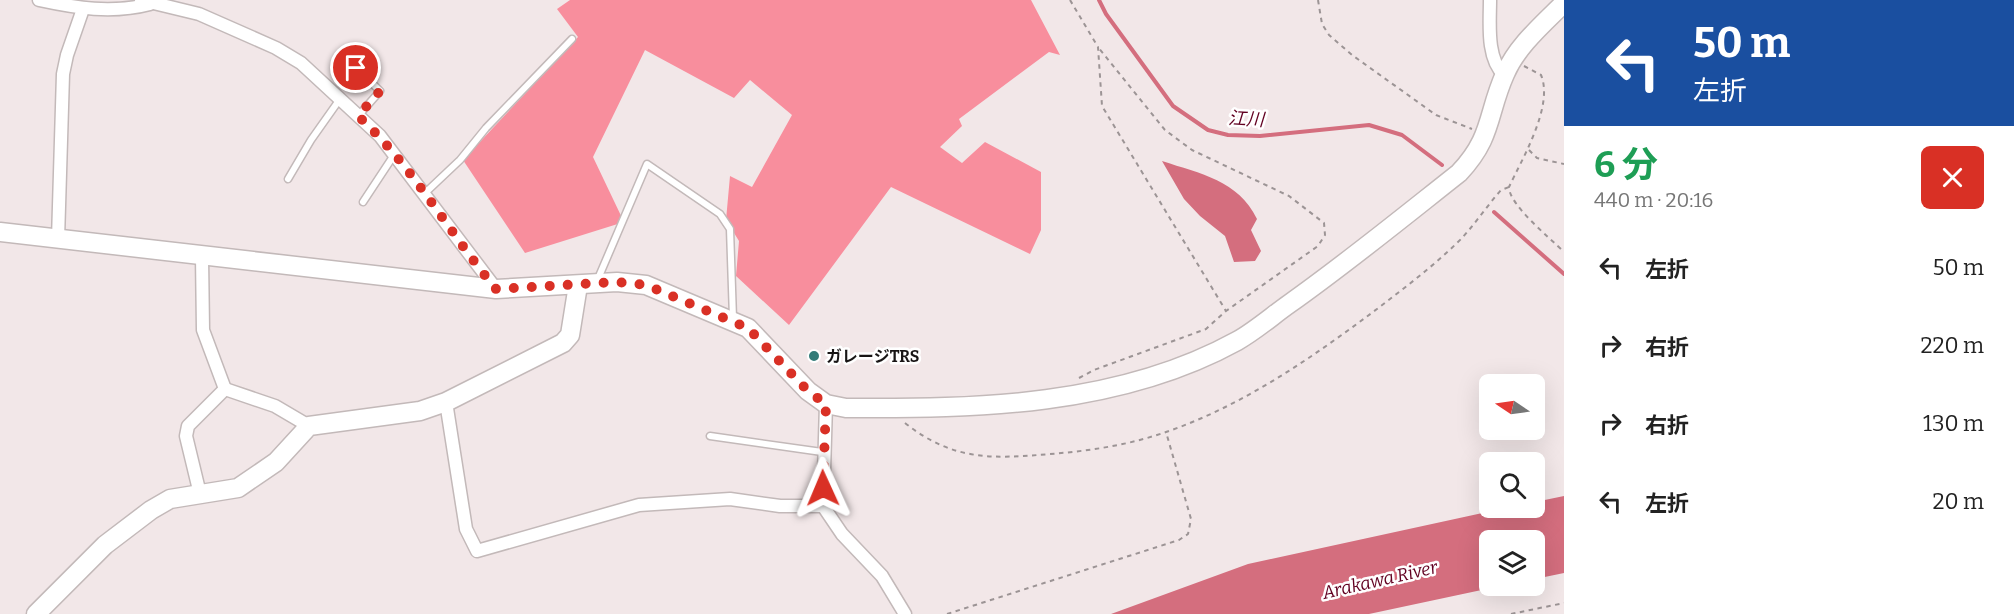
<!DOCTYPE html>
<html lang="ja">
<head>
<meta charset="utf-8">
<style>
  :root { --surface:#fff; --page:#f2f2f2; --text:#222; --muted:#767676 }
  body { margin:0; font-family:Bitter,"Noto Sans JP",serif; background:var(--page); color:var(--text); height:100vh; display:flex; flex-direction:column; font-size:22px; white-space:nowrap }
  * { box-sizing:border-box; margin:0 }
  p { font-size:20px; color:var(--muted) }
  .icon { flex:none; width:33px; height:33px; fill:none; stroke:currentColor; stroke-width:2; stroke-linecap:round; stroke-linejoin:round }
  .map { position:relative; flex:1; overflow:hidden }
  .panel { display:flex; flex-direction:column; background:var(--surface); width:450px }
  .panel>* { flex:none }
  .banner { background:#1a4fa0; color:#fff; overflow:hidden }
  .needle { width:39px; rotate:283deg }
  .fabs { position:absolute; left:1479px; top:374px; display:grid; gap:12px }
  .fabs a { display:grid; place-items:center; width:66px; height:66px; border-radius:9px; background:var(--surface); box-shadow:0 6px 24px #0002; font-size:30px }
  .pin { position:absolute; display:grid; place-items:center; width:51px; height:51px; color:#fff; margin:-26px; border:3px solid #fff; border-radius:50%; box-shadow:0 2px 6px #0007 }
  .me { position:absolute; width:66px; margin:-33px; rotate:359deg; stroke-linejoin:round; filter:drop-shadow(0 0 4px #0008) }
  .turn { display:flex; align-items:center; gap:21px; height:126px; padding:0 30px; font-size:27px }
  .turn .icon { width:78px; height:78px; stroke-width:2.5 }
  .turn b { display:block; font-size:42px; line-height:51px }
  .round { display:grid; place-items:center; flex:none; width:63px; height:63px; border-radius:9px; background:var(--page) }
  .head { display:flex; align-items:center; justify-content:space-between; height:102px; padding:0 30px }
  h1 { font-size:36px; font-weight:700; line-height:45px; color:#1e9e55 }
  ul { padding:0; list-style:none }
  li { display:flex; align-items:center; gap:18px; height:78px; padding:0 30px }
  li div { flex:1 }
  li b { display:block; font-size:22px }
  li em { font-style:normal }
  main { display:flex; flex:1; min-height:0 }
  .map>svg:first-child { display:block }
  .forest { fill:#f88e9d }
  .water { fill:#d46e7e }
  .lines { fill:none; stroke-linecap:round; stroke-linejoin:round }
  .stream { stroke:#d46e7e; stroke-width:4 }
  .lane-casing { stroke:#c3b9b9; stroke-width:9 }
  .street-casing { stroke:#c3b9b9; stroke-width:15 }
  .secondary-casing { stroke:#c3b9b9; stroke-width:21 }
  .path { stroke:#9c9495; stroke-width:2; stroke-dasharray:4.5 4.5; stroke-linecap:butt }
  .lane { stroke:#fff; stroke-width:6 }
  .street { stroke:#fff; stroke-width:12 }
  .secondary { stroke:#fff; stroke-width:18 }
  .route { stroke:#d93025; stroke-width:10; stroke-dasharray:0 18 }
  .poi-dot { fill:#327b78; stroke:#fff; stroke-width:2 }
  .labels { text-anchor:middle; stroke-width:5; stroke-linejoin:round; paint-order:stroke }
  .poi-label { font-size:16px; font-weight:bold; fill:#181515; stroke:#fff; text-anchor:start }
  .water-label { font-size:18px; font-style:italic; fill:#620021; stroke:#fff }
</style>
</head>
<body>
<main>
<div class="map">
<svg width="1564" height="614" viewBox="0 0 1564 614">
  <rect width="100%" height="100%" fill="#f2e7e8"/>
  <path class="forest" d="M570,0H1031L1060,55L1049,52L959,119L962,126L940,147L962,163L985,142L1041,172V230L1030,254L891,187L789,325L736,276L739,241L726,220L730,176L752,187L792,115L750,80L734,98L645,50L593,157L624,222L525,253L463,160L578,37L557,9Z"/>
  <g class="water">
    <path d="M1162,161C1201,174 1238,180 1257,219L1251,230L1261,251L1255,261L1234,262L1225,236L1200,216L1184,199Z"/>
    <path d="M1564,496V573L1535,579L1534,540H1490V585H1505L1369,614H1111L1248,564L1510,507H1534L1535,502Z"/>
  </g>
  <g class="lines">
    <g class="stream">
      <path d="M1099,0L1106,14L1173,106L1208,130L1228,135L1260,136L1369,125L1402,135L1442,165"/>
      <path d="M1494,212L1564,274"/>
    </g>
    <g class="lane-casing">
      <g id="lane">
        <path d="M344,56L380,91L359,115"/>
        <path d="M288,179L311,140L340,99"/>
        <path d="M424,194L460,160L486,128L572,39"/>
        <path d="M363,202L394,155"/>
        <path d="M597,281L647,164L720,214L730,229L733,318"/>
        <path d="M710,436L822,452"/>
      </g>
    </g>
    <g class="street-casing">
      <g id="street">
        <path d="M39,0C76,8 112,14 150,4"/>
        <path d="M141,0L199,14L276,48L301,63L380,136L496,289"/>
        <path d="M1490,0C1490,23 1486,58 1504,75"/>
        <path d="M58,239L63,74L67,55L83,9"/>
        <path d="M202,257L203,330L225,389"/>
        <path d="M225,389L275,406L309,426"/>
        <path d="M446,402L466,529L477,551L639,505L730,499L780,506H823"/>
        <path d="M826,404L823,506L842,534L882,576L905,614"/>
        <path d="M200,494L186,436L188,426L225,389"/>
      </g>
    </g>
    <g class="secondary-casing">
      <g id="secondary">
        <path d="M0,232L496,289L617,282L646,285L748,328L808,391L826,404L846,408C977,409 1119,406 1237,341C1255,331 1272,316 1289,304C1347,263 1402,218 1459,173C1493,137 1487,114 1505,74C1517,46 1543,24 1564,3"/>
        <path d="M36,614L105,545L151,510L170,499L238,488L276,462L309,426L420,411L446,402L563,343L570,335L578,285"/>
      </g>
    </g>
    <g class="path">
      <path d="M1070,0L1098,47L1102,106L1226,311"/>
      <path d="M1318,0L1322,24L1329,35L1352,55L1436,115L1472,129"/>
      <path d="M1524,66L1541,75C1554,106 1522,159 1509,187C1509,205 1550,238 1564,252"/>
      <path d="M1529,150L1537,158L1564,164"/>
      <path d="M1079,378L1094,370L1206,329L1226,311L1318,246L1325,235L1324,223L1289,196L1192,150L1165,130L1098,47"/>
      <path d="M905,423C953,461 992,459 1050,454C1089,451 1129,445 1166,432C1242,406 1310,359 1373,312C1403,289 1434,266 1461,239C1475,224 1487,206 1501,190L1509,187"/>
      <path d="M947,614L1179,540L1188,534L1191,519L1166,432"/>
      <path d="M1511,614L1564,603"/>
    </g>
    <use href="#lane" class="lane"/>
    <use href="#street" class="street"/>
    <use href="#secondary" class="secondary"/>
  </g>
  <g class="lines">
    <path class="route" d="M356,68L380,91L358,116C413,166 449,233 496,289L617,282L646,285L748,328L808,391L826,404L823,488"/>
  </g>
  <circle class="poi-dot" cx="814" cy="356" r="6"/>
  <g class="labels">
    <g class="poi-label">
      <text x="826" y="362">ガレージTRS</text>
    </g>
    <g class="water-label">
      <text transform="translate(1246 119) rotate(3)" y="6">江川</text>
      <text transform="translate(1380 580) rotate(-13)" y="6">Arakawa River</text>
    </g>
  </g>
</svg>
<div class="fabs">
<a><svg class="needle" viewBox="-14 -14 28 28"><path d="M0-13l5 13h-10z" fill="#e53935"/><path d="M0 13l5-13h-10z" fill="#767676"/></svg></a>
<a><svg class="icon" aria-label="search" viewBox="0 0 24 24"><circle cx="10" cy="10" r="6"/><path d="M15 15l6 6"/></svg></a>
<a><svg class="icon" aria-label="layers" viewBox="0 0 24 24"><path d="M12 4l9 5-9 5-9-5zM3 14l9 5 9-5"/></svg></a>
</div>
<div class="pin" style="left:356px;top:68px;background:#d93025"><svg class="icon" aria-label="arrive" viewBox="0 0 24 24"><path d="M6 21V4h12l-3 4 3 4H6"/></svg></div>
<svg class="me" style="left:823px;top:488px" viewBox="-20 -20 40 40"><path d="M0-17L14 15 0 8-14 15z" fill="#d93025" stroke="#fff" stroke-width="4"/></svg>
</div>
<section class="panel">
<div class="banner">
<div class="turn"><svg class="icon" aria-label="left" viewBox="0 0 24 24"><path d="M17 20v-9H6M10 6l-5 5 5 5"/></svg><div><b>50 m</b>左折</div></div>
</div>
<div class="head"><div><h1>6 分</h1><p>440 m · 20:16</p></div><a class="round" style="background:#d93025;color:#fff"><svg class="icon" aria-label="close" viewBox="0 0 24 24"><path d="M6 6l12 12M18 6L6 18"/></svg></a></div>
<ul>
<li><svg class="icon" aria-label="left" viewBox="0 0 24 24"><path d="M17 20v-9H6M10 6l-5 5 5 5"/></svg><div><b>左折</b></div><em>50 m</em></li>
<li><svg class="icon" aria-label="right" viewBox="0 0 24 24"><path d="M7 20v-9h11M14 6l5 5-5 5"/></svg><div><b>右折</b></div><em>220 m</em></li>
<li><svg class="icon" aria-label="right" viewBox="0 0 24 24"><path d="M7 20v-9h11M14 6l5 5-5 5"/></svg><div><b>右折</b></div><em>130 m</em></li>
<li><svg class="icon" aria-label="left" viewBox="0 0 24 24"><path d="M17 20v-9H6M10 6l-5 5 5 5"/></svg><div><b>左折</b></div><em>20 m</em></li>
</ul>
</section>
</main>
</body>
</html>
